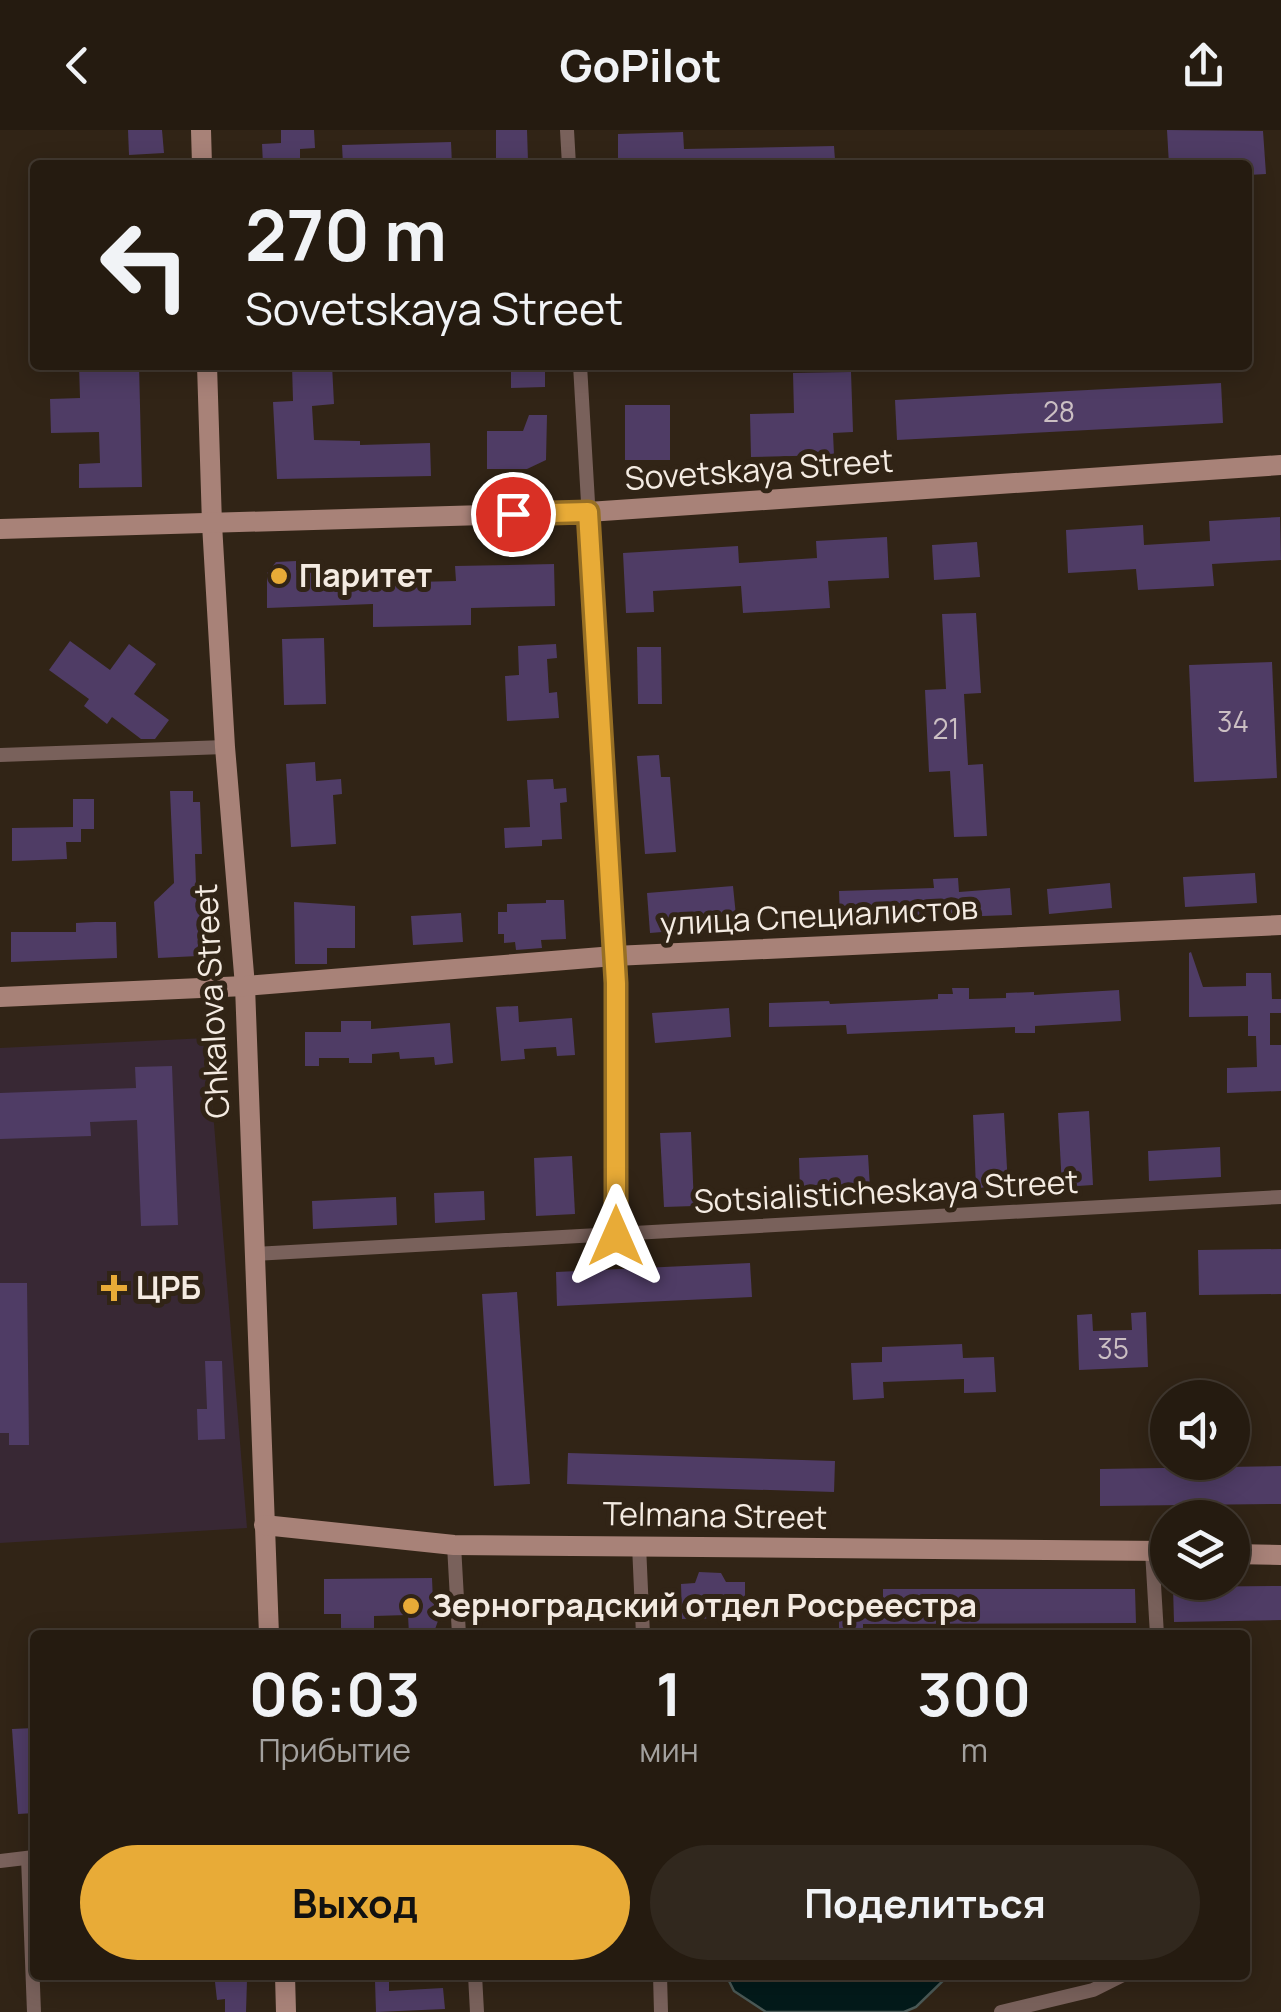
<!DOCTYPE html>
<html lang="ru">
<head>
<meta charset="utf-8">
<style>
  :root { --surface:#251b10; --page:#31281e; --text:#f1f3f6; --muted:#a3a19f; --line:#423930; --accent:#e8ab37 }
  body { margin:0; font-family:Manrope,sans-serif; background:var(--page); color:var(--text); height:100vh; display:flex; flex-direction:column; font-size:38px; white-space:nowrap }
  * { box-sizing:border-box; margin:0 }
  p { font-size:32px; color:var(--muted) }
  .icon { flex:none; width:55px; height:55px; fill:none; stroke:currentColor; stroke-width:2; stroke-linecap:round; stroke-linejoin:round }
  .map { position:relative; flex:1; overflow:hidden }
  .side { position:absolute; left:30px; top:1500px; width:1220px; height:350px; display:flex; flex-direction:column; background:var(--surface); border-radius:10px; box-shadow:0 5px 25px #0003,0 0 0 2px var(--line) }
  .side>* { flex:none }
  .top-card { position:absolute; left:30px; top:30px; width:1222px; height:210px; border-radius:10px; box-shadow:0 5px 25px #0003,0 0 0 2px var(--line); background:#251b10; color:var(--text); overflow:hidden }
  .tools { position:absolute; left:1150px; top:1250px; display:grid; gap:20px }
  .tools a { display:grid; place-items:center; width:100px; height:100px; border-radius:50%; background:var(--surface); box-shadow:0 5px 25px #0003,0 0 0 2px var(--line); font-size:50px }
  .pin { position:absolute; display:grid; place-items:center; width:85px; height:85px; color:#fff; margin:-42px; border:5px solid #fff; border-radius:50%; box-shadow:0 2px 10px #0007 }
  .me { position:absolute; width:110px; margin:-55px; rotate:0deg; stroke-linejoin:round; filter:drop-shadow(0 0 8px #0008) }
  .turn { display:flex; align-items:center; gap:35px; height:210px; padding:0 50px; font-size:45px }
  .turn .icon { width:130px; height:130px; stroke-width:2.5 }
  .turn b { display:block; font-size:70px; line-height:85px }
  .eta { display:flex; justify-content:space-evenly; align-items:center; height:170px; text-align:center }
  .eta b { font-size:60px; font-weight:700; line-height:70px }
  .cta { display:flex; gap:20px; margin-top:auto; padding:20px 50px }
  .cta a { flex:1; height:115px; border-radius:60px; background:var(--accent); color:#111; font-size:40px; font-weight:700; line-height:115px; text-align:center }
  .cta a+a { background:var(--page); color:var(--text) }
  header { display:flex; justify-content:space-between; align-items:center; height:130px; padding:0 50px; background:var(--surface); font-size:45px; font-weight:700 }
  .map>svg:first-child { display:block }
  .medical { fill:#382834 }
  .water { fill:#031a1a; stroke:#4b5956; stroke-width:2.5 }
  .building { fill:#4f3c65 }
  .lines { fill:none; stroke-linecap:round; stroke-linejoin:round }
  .street { stroke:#79615b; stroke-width:14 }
  .secondary { stroke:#a88278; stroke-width:20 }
  .route-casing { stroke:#976f24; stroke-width:25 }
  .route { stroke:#e8ab37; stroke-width:18 }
  .poi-dot { fill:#e8ab37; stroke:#312416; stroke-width:4 }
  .labels { text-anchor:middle; stroke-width:10; stroke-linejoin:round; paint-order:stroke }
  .number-label { font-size:28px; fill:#cbbfc3 }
  .street-label { font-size:32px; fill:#f4ebe2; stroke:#312416 }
  .poi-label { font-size:32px; font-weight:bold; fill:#f4ebe2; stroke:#312416; text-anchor:start }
</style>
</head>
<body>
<header><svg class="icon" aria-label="back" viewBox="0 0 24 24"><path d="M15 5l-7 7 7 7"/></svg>GoPilot<svg class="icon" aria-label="share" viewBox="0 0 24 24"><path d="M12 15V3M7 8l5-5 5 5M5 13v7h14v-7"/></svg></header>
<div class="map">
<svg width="1281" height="1882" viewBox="0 0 1281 1882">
  <rect width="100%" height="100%" fill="#312416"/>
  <path class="medical" d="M207,908L247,1398L0,1413V918Z"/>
  <path class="water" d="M726,1845H949L916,1877L904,1882H766L734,1861Z"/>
  <g class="building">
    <path d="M128,0H162L164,23L129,25Z"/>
    <path d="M281,0H314L315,18L300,19V35H263L262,14L281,13Z"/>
    <path d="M496,0H527L528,32L496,33Z"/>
    <path d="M1167,0L1263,1L1266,44L1248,45V35H1169Z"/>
    <path d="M683,2L684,19L834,16L835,30L766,32V35H618V4Z"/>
    <path d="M451,12L452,35H343L342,15Z"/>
    <path d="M79,235H139L142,357L79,358V334L100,333L99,302L51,303L50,269L80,268Z"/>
    <path d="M292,235H332L334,274L312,276L314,310L360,311V315L430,313L431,346L277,349L273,272L293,271Z"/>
    <path d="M511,235H545V257L511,258Z"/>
    <path d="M851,242L853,302L833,303L834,325L751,327L750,284L794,283L793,243Z"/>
    <path d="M1221,253L1223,293L897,310L895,270Z"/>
    <rect x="625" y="275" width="45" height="55"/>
    <path d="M529,285H547L546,330L527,339H487V301H523Z"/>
    <path d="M1280,387L1281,430L1212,434L1214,456L1138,460L1136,439L1068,443L1066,400L1143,395L1144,415L1210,411L1209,391Z"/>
    <path d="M887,407L889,448L828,451L830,478L743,483L741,456L653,461L654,482L626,483L623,423L738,416L739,433L817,428L816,411Z"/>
    <path d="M977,412L980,447L934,450L932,415Z"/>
    <path d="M296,431V440L375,438L376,453L456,451L455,436L554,434L555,476L471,478V495L373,497V474L267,478V443L276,432Z"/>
    <path d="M976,483L981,563L964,564L968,635L983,634L987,706L954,707L950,641L929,642L925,560L946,559L942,484Z"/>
    <path d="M324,508L326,574L284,575L282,509Z"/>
    <path d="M70,511L110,540L129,514L156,534L134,564L169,590L155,609H141L112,587L107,594L84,576L89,569L49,540Z"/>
    <path d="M556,514L557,528L547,529L549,563L557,562L559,588L507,591L505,546L519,545L518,516Z"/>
    <path d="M637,517H661L662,574H638Z"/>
    <path d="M1272,532L1277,648L1194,652L1189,535Z"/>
    <path d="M659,625L661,647H670L676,722L645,724L637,626Z"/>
    <path d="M315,632L316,651L341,649L342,664L333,665L336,714L291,717L286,634Z"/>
    <path d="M553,649L554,659L566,658L567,672L560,673L562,709L542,710V716L505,718L504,698L530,697L527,650Z"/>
    <path d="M170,661H193V672H200L202,724H195L196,755H201L203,810L195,820L198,826L158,828L154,772L174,753Z"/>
    <path d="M73,669H94V699H81V712H66L67,729L12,731V698L73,697Z"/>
    <path d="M1255,743L1257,773L1185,777L1183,747Z"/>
    <path d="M958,748L959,762L1010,758L1012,785L840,791L839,761L934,758L933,749Z"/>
    <path d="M1110,753L1112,778L1049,784L1047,759Z"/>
    <path d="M733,756L737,796L650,803L647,763Z"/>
    <path d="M546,770H564L566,809L541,810L542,818L516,820L515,812L504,813V804H498V782H507V774L546,773Z"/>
    <path d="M294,772L355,776V818H327V834H295Z"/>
    <path d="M461,783L463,812L413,815L411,786Z"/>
    <path d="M95,792H116L117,828L11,832V802H76V793Z"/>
    <path d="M1191,822L1203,857L1246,856V843H1271L1272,869H1281V883H1270V915H1281V961L1227,963V938L1257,937L1256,906H1248V886L1189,887V823Z"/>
    <path d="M952,858H969V869L1006,868V863L1034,862V865L1119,860L1121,891L1035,896V903H1015V897L847,904L846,895L769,897V873L829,871L830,874L938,869V864H953Z"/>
    <path d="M518,876L519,892L572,888L575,925L557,926L556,917L524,919L525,929L501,931L496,877Z"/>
    <path d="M729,878L731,907L655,913L652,883Z"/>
    <path d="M341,891H371V899L450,893L453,933L435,935L434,927L400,929L399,922L372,924V933H349V928H319V936H305V902H341Z"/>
    <path d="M172,936L178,1095L141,1096L137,990L90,992L91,1006L0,1009V963L136,958L135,937Z"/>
    <path d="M1089,981L1093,1055L1062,1057L1058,983Z"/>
    <path d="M1004,983L1008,1057L976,1058L973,985Z"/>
    <path d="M691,1002L694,1076L664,1077L660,1003Z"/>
    <path d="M1220,1017L1221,1047L1149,1051L1148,1021Z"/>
    <path d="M868,1025L870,1058L800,1061L799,1028Z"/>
    <path d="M572,1026L575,1084L536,1086L534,1028Z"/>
    <path d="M484,1061L485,1090L435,1093L434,1063Z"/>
    <path d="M396,1067L397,1095L313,1099L312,1071Z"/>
    <path d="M1281,1119V1164L1199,1165L1198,1120Z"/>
    <path d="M750,1133L752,1167L557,1176L556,1142Z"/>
    <path d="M0,1153H27L29,1315H9V1303H0Z"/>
    <path d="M517,1162L530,1354L494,1356L482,1164Z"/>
    <path d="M1146,1182L1148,1237L1079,1240L1077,1185L1092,1184L1093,1201L1132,1200L1131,1183Z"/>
    <path d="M962,1214L963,1228L994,1227L996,1262L964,1263V1249L883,1252L884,1268L853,1270L851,1233L882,1232V1217Z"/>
    <path d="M205,1231H222L225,1309L198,1310L197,1279H207Z"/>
    <path d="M568,1323L835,1331L834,1362L567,1354Z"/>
    <path d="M1281,1336V1374L1100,1376V1339Z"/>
    <path d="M699,1442L721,1443L726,1452H745V1488L682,1489L681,1454L695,1453Z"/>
    <path d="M432,1448L433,1472L439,1488L433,1505H409L408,1485L374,1486V1499H341V1484H324V1449Z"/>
    <path d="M1281,1456V1490L1174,1492L1173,1457Z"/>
    <path d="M883,1459H1135L1136,1493L863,1494V1505H839V1469H883Z"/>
    <path d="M34,1598L35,1683L18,1684L12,1599Z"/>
    <path d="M247,1850L246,1882H225V1869L217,1870L215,1852Z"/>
    <path d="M375,1851H389V1861L443,1858L445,1879L376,1882Z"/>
  </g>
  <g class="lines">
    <g class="street">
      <path d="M567,0L569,35"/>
      <path d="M580,235L616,853V1106"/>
      <path d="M0,625L225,617"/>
      <path d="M254,1124L1281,1067"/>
      <path d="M454,1415L459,1505"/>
      <path d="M639,1415L643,1505"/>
      <path d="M1152,1421L1157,1505"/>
      <path d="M28,1728L34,1882"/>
      <path d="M0,1731L34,1727"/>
      <path d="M475,1845L477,1882"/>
      <path d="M660,1845L661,1882"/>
      <path d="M1001,1882L1093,1860L1123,1845"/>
    </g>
    <g class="secondary">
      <path d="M201,0L202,35"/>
      <path d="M207,235L212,394L225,617L245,856L269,1505"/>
      <path d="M0,399L588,382L1281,335"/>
      <path d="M0,867L245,856L614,826L1281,795"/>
      <path d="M264,1395L454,1415L1168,1421"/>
      <path d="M1232,1424L1281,1425"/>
      <path d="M285,1845L286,1882"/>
    </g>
  </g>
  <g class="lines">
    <g class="route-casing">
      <path id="route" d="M513,384L588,382L616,853V1106"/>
    </g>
    <use href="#route" class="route"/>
  </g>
  <g class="poi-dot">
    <circle cx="279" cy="446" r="10"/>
    <path d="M109 1143h10v10h10v10h-10v10h-10v-10h-10v-10h10z"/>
    <circle cx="411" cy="1476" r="10"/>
  </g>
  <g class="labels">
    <g class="number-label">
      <text x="1059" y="292">28</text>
      <text x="1233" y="602">34</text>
      <text x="946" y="609">21</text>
      <text x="1113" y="1229">35</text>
    </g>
    <g class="street-label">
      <text transform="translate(759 340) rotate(-4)" y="11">Sovetskaya Street</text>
      <text transform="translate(819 786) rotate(-3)" y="11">улица Специалистов</text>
      <text transform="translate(212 871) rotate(-93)" y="11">Chkalova Street</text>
      <text transform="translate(886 1062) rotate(-3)" y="11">Sotsialisticheskaya Street</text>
      <text transform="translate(715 1386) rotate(1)" y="11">Telmana Street</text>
    </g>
    <g class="poi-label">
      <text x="299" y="457">Паритет</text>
      <text x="136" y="1169">ЦРБ</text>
      <text x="431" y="1487">Зерноградский отдел Росреестра</text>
    </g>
  </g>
</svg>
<div class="tools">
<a><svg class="icon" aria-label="sound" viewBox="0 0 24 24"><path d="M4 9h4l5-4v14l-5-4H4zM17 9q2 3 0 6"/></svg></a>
<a><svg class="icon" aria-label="layers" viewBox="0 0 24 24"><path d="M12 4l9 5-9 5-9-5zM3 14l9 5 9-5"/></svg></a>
</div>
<div class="pin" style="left:513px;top:384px;background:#d93025"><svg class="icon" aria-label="arrive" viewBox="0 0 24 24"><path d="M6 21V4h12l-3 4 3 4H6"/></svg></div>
<svg class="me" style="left:616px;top:1106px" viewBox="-20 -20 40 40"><path d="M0-17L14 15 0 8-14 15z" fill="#e8ab37" stroke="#fff" stroke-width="4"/></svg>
<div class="top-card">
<div class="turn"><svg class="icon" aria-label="left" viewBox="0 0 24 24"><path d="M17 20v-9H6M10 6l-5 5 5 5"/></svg><div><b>270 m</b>Sovetskaya Street</div></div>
</div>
<section class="side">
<div class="eta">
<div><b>06:03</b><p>Прибытие</p></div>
<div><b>1</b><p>мин</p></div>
<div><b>300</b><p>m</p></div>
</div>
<div class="cta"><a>Выход</a><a>Поделиться</a></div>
</section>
</div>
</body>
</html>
